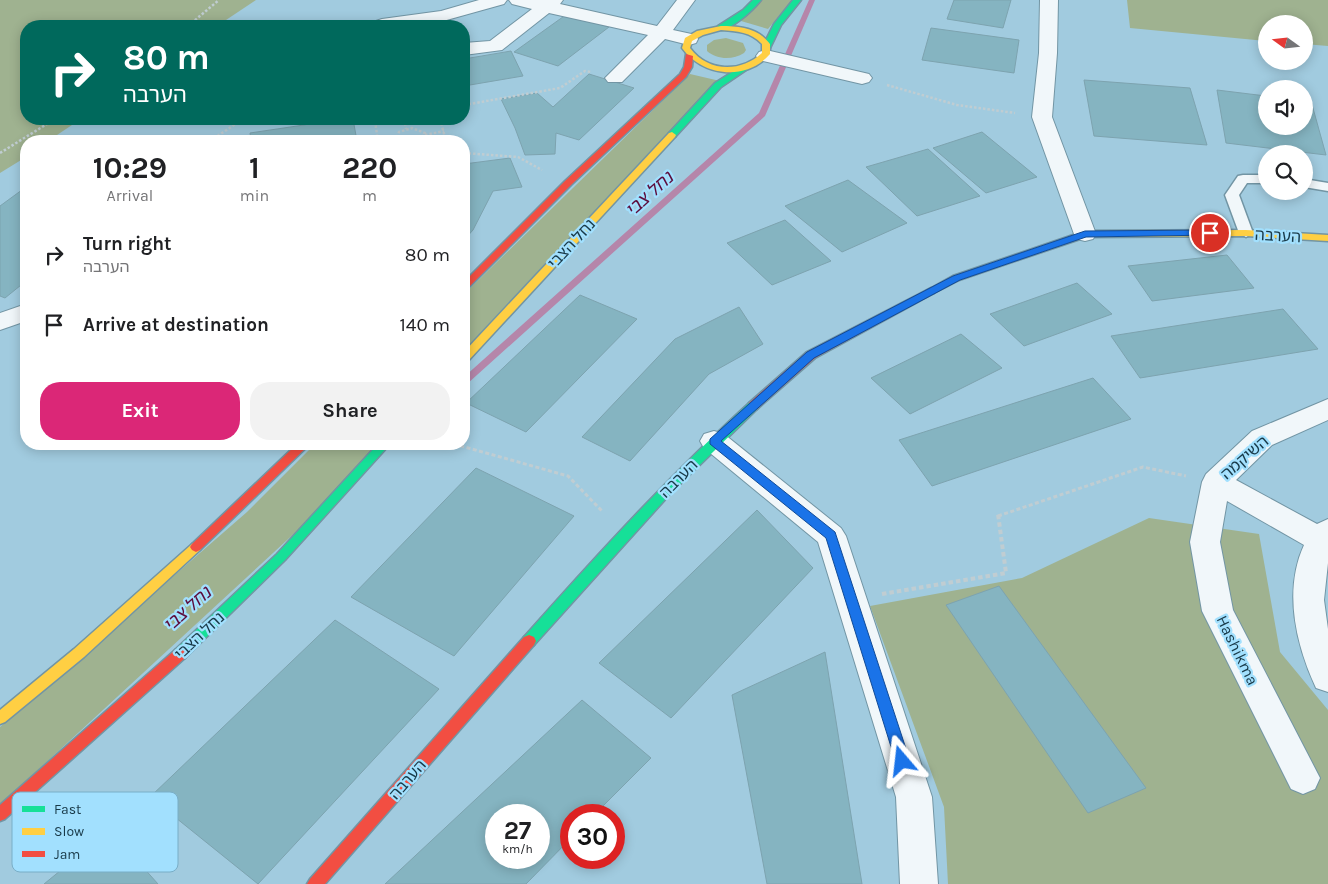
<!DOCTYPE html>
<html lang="en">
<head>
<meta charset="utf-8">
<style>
  :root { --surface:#fff; --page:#f2f2f2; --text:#202124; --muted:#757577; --accent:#db2777 }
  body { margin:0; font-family:Karla,"Noto Sans Hebrew",sans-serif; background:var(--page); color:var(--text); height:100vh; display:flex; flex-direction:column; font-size:19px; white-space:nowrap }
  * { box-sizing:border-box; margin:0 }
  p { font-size:16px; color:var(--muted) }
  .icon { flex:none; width:28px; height:28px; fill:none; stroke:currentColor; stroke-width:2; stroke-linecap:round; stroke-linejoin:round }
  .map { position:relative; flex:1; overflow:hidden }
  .drawer { position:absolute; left:20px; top:135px; width:450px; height:315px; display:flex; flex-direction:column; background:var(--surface); border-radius:20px; box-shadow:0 2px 12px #0003 }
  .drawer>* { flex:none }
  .hud { position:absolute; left:20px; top:20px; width:450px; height:105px; border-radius:20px; box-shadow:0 2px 12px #0003; background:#00695c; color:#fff; overflow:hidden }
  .needle { width:32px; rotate:285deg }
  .controls { position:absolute; left:1258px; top:15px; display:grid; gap:10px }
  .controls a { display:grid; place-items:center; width:55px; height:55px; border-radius:50%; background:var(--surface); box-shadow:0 2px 12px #0003; font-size:25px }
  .speed { position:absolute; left:485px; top:804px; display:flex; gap:10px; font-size:25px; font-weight:700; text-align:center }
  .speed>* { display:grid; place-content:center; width:65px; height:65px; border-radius:50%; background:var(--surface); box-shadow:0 2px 12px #0003; line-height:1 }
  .speed small { font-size:12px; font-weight:400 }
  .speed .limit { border:8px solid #d22; background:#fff; color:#111 }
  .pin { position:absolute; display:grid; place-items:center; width:42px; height:42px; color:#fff; margin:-21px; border:2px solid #fff; border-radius:50%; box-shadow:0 1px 5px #0007 }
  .me { position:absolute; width:55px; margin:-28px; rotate:343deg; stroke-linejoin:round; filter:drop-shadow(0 0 4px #0008) }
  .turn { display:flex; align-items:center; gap:18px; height:105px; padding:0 20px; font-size:22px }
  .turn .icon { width:65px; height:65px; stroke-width:2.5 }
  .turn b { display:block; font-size:35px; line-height:42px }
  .eta { display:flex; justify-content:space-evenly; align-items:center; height:85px; text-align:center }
  .eta b { font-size:30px; font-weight:700; line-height:35px }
  .primary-button { display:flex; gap:10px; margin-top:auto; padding:10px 20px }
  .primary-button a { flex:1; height:58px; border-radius:20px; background:var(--accent); color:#fff; font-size:20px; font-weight:700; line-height:58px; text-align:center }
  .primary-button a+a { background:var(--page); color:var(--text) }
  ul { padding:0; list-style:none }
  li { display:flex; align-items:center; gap:15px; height:70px; padding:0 20px }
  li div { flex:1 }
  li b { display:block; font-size:19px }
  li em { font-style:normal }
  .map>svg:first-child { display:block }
  .green { fill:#9fb290 }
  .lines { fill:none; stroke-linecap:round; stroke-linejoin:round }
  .stream { fill:#b586aa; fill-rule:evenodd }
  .building { fill:#85b4c1; stroke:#7da3af; fill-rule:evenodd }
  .lane-casing { stroke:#7295a4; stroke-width:3 }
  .street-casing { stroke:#7295a4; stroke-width:2 }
  .fast-casing { stroke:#7295a4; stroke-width:3 }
  .slow-casing { stroke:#7295a4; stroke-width:3 }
  .jam-casing { stroke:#7295a4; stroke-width:3 }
  .path-far2 { stroke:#c0cdd2; stroke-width:2.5; stroke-dasharray:2.5 2; stroke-linecap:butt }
  .path-far1 { stroke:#c0cdd2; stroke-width:3; stroke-dasharray:4 2.5; stroke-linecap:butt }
  .path { stroke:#c0cdd2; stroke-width:4; stroke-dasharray:4.5 3; stroke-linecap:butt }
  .lane { fill:#f1f7fa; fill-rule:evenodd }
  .street { fill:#f1f7fa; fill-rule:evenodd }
  .fast { fill:#16e098; fill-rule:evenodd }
  .slow { fill:#ffcf43; fill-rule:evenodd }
  .jam { fill:#f24e42; fill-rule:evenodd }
  .route { fill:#1a73e8; stroke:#114b97 }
  .labels { text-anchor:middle; stroke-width:4.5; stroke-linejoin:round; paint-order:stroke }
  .street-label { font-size:16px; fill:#183948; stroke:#a2e0fe }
  .water-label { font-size:18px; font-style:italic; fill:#5c0c3c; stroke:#a2e0fe }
  .key { fill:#a2e0fe; stroke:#79aec7; stroke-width:1 }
  .key-label { font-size:14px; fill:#183948 }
</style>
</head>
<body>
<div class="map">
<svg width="1328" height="884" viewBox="0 0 1328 884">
  <rect width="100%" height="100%" fill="#a1cbdf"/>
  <g class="green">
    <path d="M0,0H256L217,26H26V119H81L48,141H26V157L0,173Z"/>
    <path d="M762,0H792L768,29L741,21Z"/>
    <path d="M1127,0H1328V46L1304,44V24H1266V41L1130,28Z"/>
    <path d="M726,38L743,43L746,50L744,53C733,60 717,60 707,51V45L714,40Z"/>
    <path d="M690,74L720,81L464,352V294Z"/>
    <path d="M315,444H381L324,506L0,805V727L247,512Z"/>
    <path d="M1149,518L1259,534L1280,652L1328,710V884H948L944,807L870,606L1022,578Z"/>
  </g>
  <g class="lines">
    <path class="stream" d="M809,0H815L765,116L467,384L464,385V377L759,113Z"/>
  </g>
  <g class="building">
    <path d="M954,0H1011L1003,28L947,19Z"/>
    <path d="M567,14L609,27L558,66L514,52Z"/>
    <path d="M931,28L1019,40L1014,73L922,60Z"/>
    <path d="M511,51L523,76L464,86V59Z"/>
    <path d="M589,74L634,88L579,140L556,133L555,154L525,155L515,128L501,99L537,93L553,107Z"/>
    <path d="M1084,80L1190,88L1207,145L1094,136Z"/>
    <path d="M1217,90L1266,96V126H1304V100L1311,101L1326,155L1226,143Z"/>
    <path d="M344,119H353L357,141H251L250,133Z"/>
    <path d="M982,132L1037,177L986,193L933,148Z"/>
    <path d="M928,149L980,196L917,216L866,167Z"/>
    <path d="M510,158L522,187L493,191L473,230L464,240V164Z"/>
    <path d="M848,180L907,223L842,252L785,206Z"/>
    <path d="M26,187V281L5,298L0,296V206Z"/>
    <path d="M785,220L831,261L772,285L727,243Z"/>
    <path d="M1227,255L1254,288L1152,301L1128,266Z"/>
    <path d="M1077,283L1112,314L1024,346L990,314Z"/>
    <path d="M580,295L637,319L526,432L466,403Z"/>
    <path d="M739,307L763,344L709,374L630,461L582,437L675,339Z"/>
    <path d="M1283,309L1318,349L1140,378L1111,336Z"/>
    <path d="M961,334L1002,368L910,414L871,378Z"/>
    <path d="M1093,378L1131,419L932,486L899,440Z"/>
    <path d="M476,468L574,516L454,656L351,597Z"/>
    <path d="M757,510L813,568L671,718L599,663Z"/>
    <path d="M999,586L1146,788L1088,813L946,605Z"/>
    <path d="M335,620L439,689L258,884L150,797Z"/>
    <path d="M825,652L862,884H767L732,695Z"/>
    <path d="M582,700L651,758L594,815H571V838L526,884H385ZM496,815H539V858H496Z"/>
    <path d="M110,830L158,884H44Z"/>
  </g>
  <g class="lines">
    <g class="lane-casing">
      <g id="lane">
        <path d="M1243,175H1266V183H1247L1239,195L1253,233L1246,237L1239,233L1225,195L1238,176Z"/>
        <path d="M1304,179L1328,183V191L1304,187Z"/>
      </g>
    </g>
    <g class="street-casing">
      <g id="street">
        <path d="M479,0H507L504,4L443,21L411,26L373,25L376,21L382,19L441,11Z"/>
        <path d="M509,0H563L560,4L657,26L677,0H695L673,30L696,35L698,39L696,43L689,45L665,39L622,82H608L605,78L648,35L549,13L502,50L464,55V43L490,41L532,9L512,4Z"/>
        <path d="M1040,0H1058L1057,53L1052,117L1096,234L1093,239L1085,241L1077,239L1074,234L1032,117L1039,53Z"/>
        <path d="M766,50L869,74L872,78L869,82L862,84L759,60L756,56L759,52Z"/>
        <path d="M26,304V321L0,330V313Z"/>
        <path d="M1328,399V420L1272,445L1236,480L1317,524L1328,519V563L1324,600L1328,629V692L1316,688C1296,645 1283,591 1304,545L1227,501L1220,542L1233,610L1320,778L1315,789L1303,794L1291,789L1202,611L1190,542L1202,482L1206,474L1252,431Z"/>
        <path d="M714,431L724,434L841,528L846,536L932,797L938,884H900L896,797L818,542L704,448L700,441L704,434Z"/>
      </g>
    </g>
    <g class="fast-casing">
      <g id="fast">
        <path d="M753,0H761C753,10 731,31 718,30V26L743,10Z"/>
        <path d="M793,0H801L781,25L770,48H764L763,46L774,24Z"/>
        <path d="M742,66L749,68L721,87L675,137H669V133L715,83Z"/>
        <path d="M753,402L757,403L758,406L757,409L670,494L534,645L529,647L524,645L522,641L524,637C596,556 669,476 749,403Z"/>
        <path d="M378,444H390L285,560L185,658L180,660L175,658L173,654L175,650L277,554Z"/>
      </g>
    </g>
    <g class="slow-casing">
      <g id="slow">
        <path d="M721,26C740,26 758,28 770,44V54C746,82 702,76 682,48L685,38L697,31ZM721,30C737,31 751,32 762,44V53C740,73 708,72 690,48L692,41L703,35Z"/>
        <path d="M672,132L676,135L675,137L468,361L464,362V352L669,133Z"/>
        <path d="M1246,230L1328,235V241L1246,236L1086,237L959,280L934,293L931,294L926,291L953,276L1085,231Z"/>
        <path d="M196,542L200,544L202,547L200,550L84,657L5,722L0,724V710L74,649L192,544Z"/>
      </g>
    </g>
    <g class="jam-casing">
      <g id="jam">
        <path d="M686,54L693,56L692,67L686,77L571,185L467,289L464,290V282L565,181L680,74L684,67Z"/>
        <path d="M931,288L936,291L934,293L815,358L757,409H749L748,406L749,403L807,352Z"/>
        <path d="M297,444H310L200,550L196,552L192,550L190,547L192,544Z"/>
        <path d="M529,635L534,637L536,641L534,645L325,884H307L310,879L524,637Z"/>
        <path d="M180,648L185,650L187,654L185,658L5,819L0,821V805L175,650Z"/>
      </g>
    </g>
    <g class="path-far2">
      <path d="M188,26L219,0"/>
      <path d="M887,85L957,105L1015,113"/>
      <path d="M464,105L560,88L585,71L591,72"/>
      <path d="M367,119L375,121L387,119"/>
      <path d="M404,119L406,129"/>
      <path d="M440,119L446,141"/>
      <path d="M375,121L378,141"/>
      <path d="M425,135L444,131"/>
      <path d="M210,141L243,119"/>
      <path d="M380,141L397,137"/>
      <path d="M400,141L397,137L399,132L412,128L425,133L420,141"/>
      <path d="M0,153L55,119"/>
      <path d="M464,153L518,157L542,170"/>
    </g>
    <g class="path-far1">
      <path d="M454,444L568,476L602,511"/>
      <path d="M998,516L1143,467L1186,476"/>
    </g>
    <path class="path" d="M882,594L1006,573L998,514"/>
    <use href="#lane" class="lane"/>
    <use href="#street" class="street"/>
    <use href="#fast" class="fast"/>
    <use href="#slow" class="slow"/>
    <use href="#jam" class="jam"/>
  </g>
  <path class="route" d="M1210,230L1214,231V235L1086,237L960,280L814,358L721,441L835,532L910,761L907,766L902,767L897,766L826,538L710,444V439L807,352L953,276L1085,231Z"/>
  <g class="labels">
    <g class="street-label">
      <text transform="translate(1278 235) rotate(3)" y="6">הערבה</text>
      <text transform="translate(571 243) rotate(-47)" y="6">נחל הצבי</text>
      <text transform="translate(1244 457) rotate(-41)" y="6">השיקמה</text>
      <text transform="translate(678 478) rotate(-45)" y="6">הערבה</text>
      <text transform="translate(199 635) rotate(-43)" y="6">נחל הצבי</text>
      <text transform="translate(1238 650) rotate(64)" y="6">Hashikma</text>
      <text transform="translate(407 779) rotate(-49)" y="6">הערבה</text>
    </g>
    <g class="water-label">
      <text transform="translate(649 194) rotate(-42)" y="6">נחל צבי</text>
      <text transform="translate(187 609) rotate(-42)" y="6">נחל צבי</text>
    </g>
  </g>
  <rect x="12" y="792" width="166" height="80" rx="8" class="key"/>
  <rect x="22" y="806" width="23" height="6" fill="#16e098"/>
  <rect x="22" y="828" width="23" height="7" fill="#ffcf43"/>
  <rect x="22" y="851" width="23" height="6" fill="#f24e42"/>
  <g class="key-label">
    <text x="54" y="814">Fast</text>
    <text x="54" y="836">Slow</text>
    <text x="54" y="859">Jam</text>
  </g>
</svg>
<div class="controls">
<a><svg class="needle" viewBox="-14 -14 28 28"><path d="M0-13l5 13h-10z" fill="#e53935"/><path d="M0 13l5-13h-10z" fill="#757577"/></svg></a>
<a><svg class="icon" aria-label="sound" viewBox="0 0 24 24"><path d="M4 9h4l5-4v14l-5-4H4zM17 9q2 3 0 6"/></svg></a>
<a><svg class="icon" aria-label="search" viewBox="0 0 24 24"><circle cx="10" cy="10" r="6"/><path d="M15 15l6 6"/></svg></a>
</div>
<div class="speed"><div>27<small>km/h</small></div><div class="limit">30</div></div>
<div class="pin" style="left:1210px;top:233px;background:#d93025"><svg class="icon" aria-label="arrive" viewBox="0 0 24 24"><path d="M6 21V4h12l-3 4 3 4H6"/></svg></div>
<svg class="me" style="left:902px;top:761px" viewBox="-20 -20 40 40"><path d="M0-17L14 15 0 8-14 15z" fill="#1a73e8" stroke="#fff" stroke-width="4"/></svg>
<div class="hud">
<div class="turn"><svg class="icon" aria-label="right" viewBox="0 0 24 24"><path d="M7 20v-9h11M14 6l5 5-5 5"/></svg><div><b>80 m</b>הערבה</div></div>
</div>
<section class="drawer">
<div class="eta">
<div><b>10:29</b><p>Arrival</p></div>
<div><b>1</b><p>min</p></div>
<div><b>220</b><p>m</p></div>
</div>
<ul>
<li><svg class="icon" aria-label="right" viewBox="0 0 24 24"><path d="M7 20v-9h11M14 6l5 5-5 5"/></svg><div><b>Turn right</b><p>הערבה</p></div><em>80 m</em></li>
<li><svg class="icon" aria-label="arrive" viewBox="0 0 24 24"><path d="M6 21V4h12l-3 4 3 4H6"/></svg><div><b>Arrive at destination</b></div><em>140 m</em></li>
</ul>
<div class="primary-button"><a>Exit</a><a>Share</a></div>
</section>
</div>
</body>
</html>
